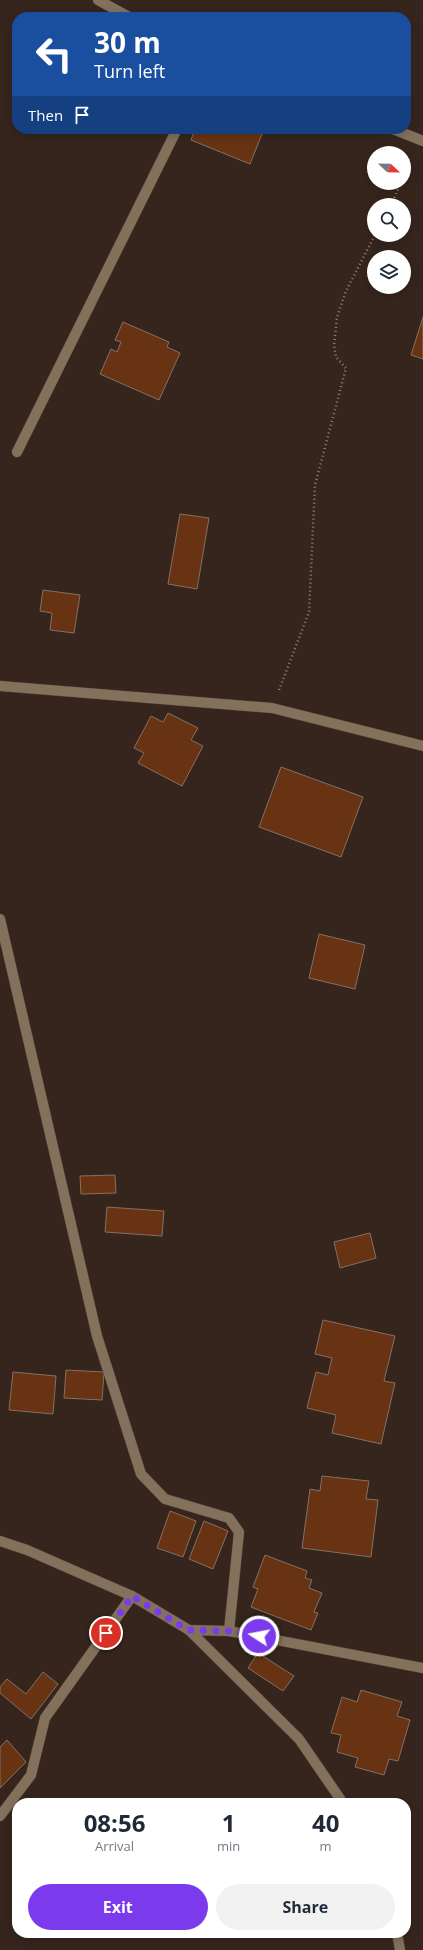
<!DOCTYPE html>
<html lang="en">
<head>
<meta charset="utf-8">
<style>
  :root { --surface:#fff; --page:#f2f2f3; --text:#1f2937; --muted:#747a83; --accent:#7c3aed }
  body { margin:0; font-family:"Open Sans",sans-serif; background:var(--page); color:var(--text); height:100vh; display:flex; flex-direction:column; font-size:15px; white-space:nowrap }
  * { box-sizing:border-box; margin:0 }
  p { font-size:13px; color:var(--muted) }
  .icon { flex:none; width:22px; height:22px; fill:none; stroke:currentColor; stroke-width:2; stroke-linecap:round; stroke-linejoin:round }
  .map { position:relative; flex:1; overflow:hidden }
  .sheet { position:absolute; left:12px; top:1798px; width:399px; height:140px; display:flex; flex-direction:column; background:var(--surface); border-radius:16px; box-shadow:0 2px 10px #0003 }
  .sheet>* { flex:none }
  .guide { position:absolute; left:12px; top:12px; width:399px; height:122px; border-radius:16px; box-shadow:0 2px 10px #0003; background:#1a4fa0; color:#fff; overflow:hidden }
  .needle { width:26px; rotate:112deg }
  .buttons { position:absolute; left:367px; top:146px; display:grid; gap:8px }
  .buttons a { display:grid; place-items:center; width:44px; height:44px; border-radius:50%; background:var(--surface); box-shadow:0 2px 10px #0003; font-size:20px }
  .pin { position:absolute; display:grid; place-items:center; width:34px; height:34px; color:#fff; margin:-17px; border:2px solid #fff; border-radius:50%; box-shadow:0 1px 4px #0007 }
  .me { position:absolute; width:44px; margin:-22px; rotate:281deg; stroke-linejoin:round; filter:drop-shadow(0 0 3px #0008) }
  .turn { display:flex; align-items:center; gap:14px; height:84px; padding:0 16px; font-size:18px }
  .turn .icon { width:52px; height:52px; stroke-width:2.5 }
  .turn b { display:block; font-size:28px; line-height:34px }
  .then { display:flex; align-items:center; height:38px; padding:0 16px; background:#0003; gap:8px; font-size:15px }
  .eta { display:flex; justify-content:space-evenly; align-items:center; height:68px; text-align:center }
  .eta b { font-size:24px; font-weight:700; line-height:28px }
  .cta { display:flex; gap:8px; margin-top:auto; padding:8px 16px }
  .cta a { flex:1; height:46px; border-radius:24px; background:var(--accent); color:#fff; font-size:16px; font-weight:700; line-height:46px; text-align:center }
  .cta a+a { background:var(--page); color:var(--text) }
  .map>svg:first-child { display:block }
  .building { fill:#683312; stroke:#847066 }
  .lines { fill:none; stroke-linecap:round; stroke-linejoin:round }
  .minor-casing { stroke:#51413a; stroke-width:11 }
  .path { stroke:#8f817a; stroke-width:2.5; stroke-dasharray:1 3; stroke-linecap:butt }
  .minor { stroke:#83715b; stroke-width:10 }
  .route { stroke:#7c3aed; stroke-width:7; stroke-dasharray:0 12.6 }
</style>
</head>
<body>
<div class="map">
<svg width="423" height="1950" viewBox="0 0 423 1950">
  <rect width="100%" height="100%" fill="#36251d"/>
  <g class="building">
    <path d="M195,129H264L250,164L191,140Z"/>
    <path d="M423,317V359L411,355Z"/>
    <path d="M123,322L169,342L167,347L180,353L159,400L100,374L111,349L117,352L121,342L115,340Z"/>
    <path d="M180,514L209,518L197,589L168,584Z"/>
    <path d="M43,590L80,595L74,633L50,630L52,613L40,611Z"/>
    <path d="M168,713L198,728L191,740L203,746L182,786L138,763L144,753L134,748L151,716L163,722Z"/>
    <path d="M281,767L363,797L341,857L259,827Z"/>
    <path d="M319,934L365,945L355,989L309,978Z"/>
    <path d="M115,1175L116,1193L81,1194L80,1176Z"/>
    <path d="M107,1207L164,1211L162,1236L105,1232Z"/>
    <path d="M370,1233L376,1258L340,1268L334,1242Z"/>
    <path d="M323,1320L395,1336L384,1381L395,1383L381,1444L332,1433L336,1415L307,1408L316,1372L328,1375L332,1358L315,1354Z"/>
    <path d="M66,1370L104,1372L102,1400L64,1398Z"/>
    <path d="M13,1372L56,1376L53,1414L9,1410Z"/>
    <path d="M322,1476L369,1481L366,1499L378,1500L371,1557L302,1548L310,1489L320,1491Z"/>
    <path d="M170,1511L196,1521L183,1557L157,1548Z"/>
    <path d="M204,1521L228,1531L213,1569L189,1559Z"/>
    <path d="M265,1555L307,1571L305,1578L312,1580L309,1588L322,1593L314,1612L318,1613L311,1630L251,1607L258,1589L253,1587Z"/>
    <path d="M258,1653L294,1676L283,1691L248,1668Z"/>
    <path d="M43,1672L58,1684L31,1719L0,1693V1687L7,1679L26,1694Z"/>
    <path d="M361,1690L402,1702L397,1716L410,1720L398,1761L389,1759L384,1775L355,1767L358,1758L337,1752L341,1735L331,1733L342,1697L357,1702Z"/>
    <path d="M7,1740L26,1762L0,1788V1747Z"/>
  </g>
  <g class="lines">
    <g class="minor-casing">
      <g id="minor">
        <path d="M98,0L129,17"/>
        <path d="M393,129L423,141"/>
        <path d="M17,452L177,129"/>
        <path d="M0,686L272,708L423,746"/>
        <path d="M0,919L97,1336L141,1474L165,1499L229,1518L239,1532L229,1631"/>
        <path d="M0,1541L27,1550L132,1596L189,1630L229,1631L423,1668"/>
        <path d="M189,1630L299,1739L343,1803"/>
        <path d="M0,1816L31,1775L45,1718L132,1596"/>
        <path d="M397,1933L400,1950"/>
      </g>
    </g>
    <g class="path">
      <path d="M404,175L410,156"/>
      <path d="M391,205L401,183"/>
      <path d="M279,690L309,612L315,485L346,368L336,357L334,345L337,317L346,291L375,235"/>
    </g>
    <use href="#minor" class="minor"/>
  </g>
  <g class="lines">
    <path class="route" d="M106,1633L132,1596L188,1630L229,1631L259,1636"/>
  </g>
</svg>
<div class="buttons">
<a><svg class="needle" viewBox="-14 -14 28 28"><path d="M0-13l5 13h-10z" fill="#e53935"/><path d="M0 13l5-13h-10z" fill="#747a83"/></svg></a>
<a><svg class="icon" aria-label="search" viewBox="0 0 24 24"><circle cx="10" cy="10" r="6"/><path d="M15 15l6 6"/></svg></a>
<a><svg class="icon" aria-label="layers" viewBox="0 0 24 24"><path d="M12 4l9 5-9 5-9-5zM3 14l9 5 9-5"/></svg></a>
</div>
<div class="pin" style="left:106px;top:1633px;background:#d93025"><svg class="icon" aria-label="arrive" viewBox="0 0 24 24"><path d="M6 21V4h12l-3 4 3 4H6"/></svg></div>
<svg class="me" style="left:259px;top:1636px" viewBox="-20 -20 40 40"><circle r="17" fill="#7c3aed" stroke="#fff" stroke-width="3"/><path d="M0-11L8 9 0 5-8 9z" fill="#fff"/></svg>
<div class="guide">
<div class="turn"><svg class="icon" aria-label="left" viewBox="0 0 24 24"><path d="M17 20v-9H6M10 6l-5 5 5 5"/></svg><div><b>30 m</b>Turn left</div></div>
<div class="then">Then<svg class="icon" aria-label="arrive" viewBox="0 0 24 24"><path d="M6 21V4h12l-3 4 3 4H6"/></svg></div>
</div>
<section class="sheet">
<div class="eta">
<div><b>08:56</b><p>Arrival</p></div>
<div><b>1</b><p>min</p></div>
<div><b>40</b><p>m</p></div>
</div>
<div class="cta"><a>Exit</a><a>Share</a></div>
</section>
</div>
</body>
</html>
